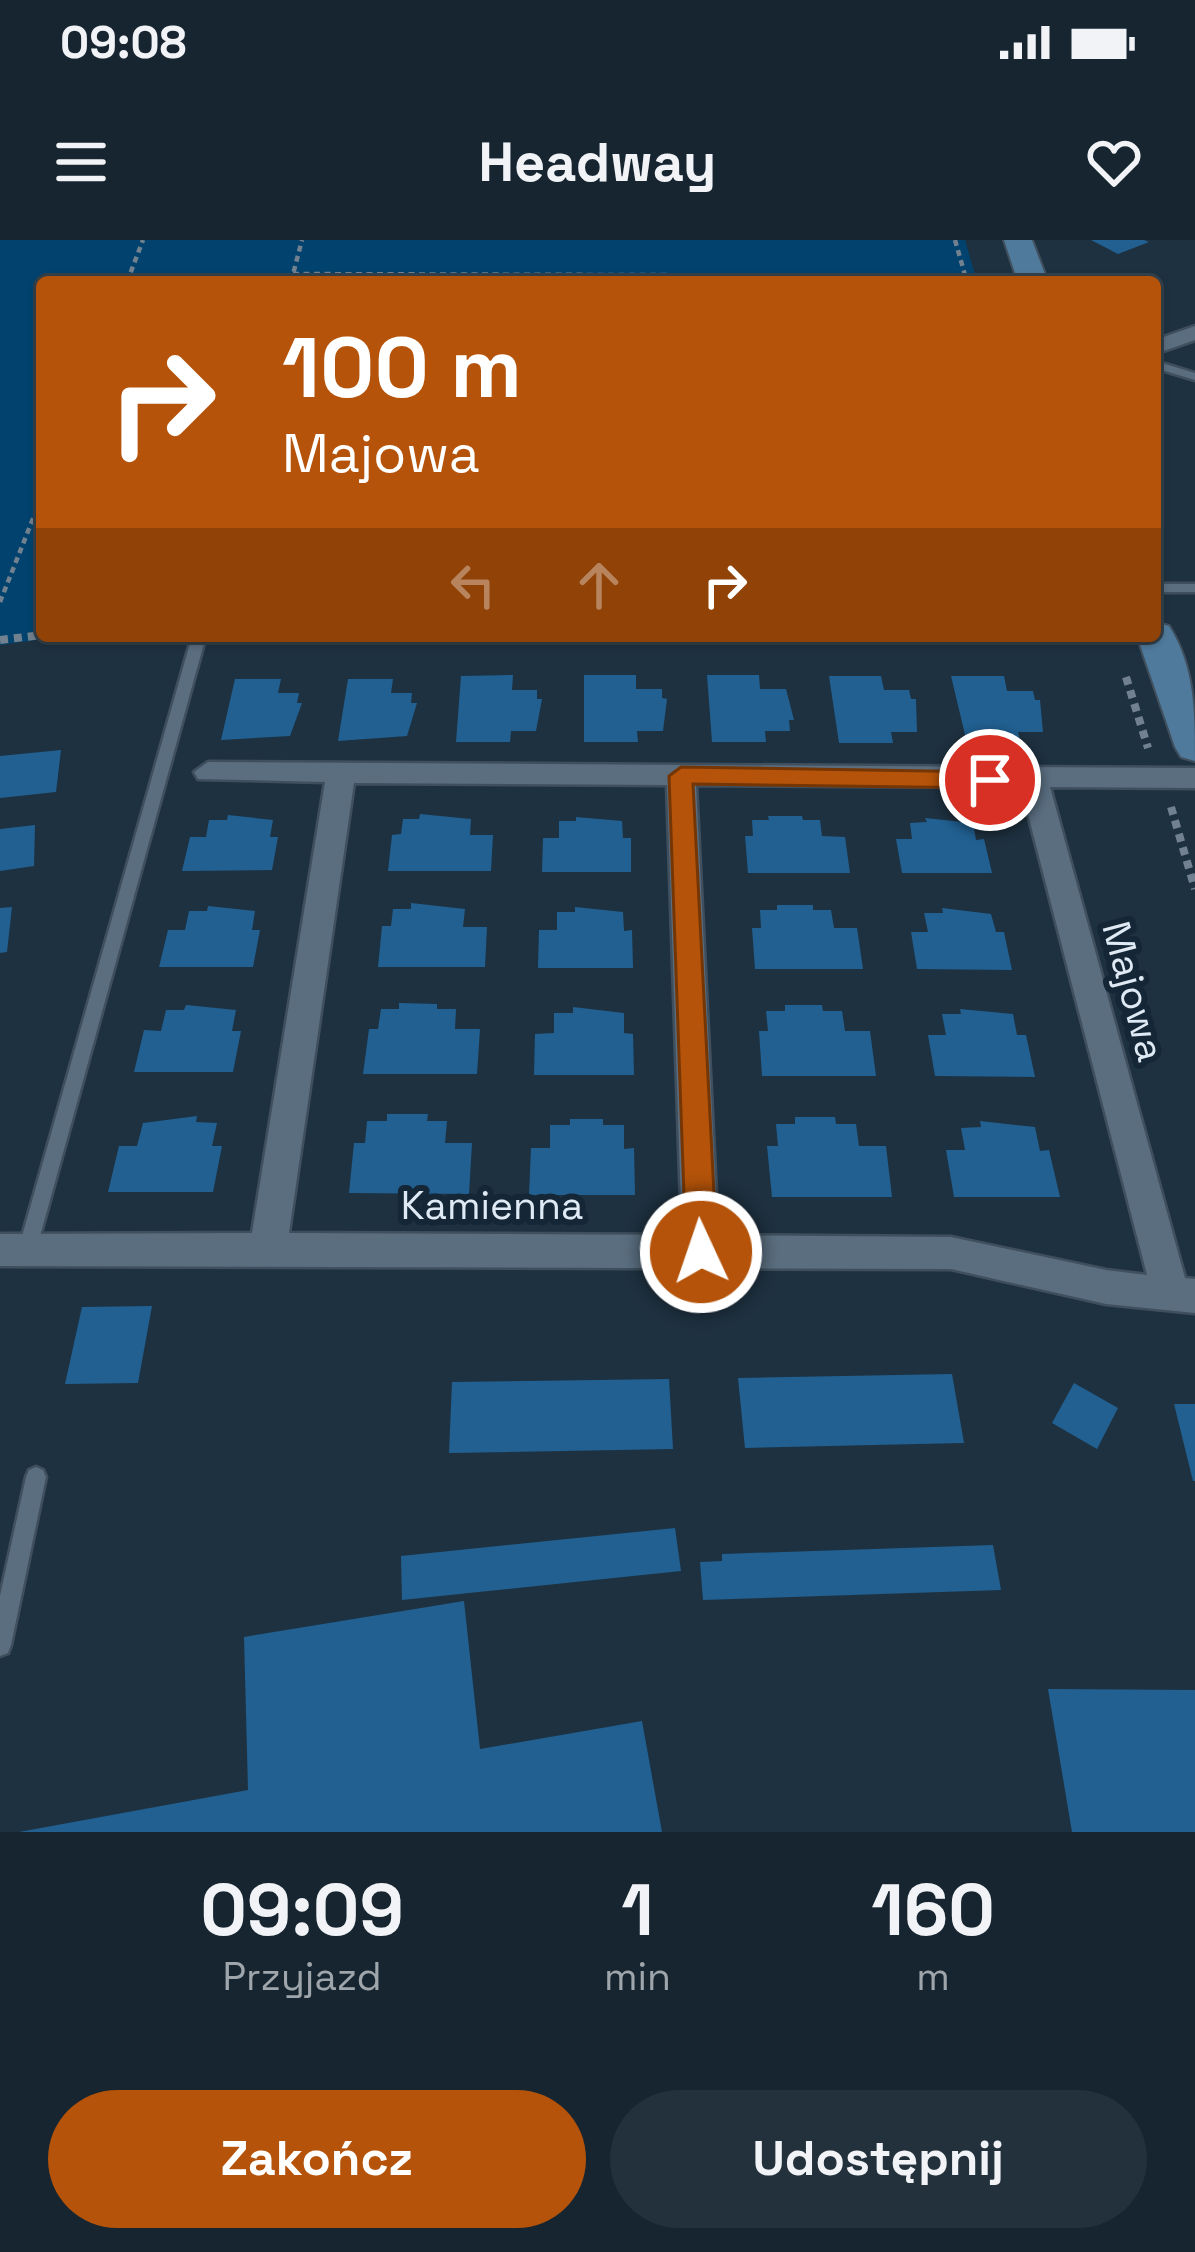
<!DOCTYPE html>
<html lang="pl">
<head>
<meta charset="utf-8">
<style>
  :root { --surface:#162530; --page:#23313c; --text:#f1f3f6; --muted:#9ea5ab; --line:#35424c; --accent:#b45309 }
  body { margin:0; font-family:"Space Grotesk",sans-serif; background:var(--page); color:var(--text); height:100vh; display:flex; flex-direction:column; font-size:45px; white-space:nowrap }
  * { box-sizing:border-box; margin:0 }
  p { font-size:39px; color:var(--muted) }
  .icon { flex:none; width:66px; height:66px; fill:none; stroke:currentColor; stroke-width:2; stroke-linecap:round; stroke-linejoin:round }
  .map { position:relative; height:1592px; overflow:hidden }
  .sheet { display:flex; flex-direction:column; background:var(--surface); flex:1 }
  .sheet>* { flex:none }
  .hud { position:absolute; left:36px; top:36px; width:1125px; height:366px; border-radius:12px; box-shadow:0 3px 9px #0004,0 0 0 3px var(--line); background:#b45309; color:#fff; overflow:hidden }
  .pin { position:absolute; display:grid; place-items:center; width:102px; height:102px; color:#fff; margin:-51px; border:6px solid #fff; border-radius:50%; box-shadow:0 3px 12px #0007 }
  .me { position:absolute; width:132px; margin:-66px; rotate:357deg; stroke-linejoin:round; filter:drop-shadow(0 0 9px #0008) }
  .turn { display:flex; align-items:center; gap:42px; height:252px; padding:0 48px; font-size:54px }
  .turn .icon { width:156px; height:156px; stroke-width:2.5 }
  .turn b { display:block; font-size:84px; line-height:102px }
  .lanes { display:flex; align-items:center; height:114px; padding:0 48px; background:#0003; justify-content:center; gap:60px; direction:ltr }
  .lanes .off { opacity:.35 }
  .eta { display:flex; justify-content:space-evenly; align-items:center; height:204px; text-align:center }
  .eta b { font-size:72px; font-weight:600; line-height:84px }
  .primary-button { display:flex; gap:24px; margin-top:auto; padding:24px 48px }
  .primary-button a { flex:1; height:138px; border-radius:72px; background:var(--accent); color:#fff; font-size:48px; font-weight:600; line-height:138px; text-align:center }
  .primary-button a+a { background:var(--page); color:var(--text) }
  .status { display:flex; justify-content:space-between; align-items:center; height:84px; padding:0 60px; background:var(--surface); direction:ltr }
  .status svg { height:33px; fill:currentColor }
  header { display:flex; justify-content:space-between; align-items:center; height:156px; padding:0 48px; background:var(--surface); font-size:54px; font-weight:600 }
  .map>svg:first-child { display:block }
  .green { fill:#01436e }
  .building { fill:#216091 }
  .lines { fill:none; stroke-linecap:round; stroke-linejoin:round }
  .lane-casing { stroke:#3f4f5d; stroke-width:5 }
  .street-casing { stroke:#3f4f5d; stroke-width:5 }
  .secondary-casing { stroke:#3f4f5d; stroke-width:4 }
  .path-far1 { stroke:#72818f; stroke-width:4.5; stroke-dasharray:6 4.5; stroke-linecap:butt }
  .path { stroke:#72818f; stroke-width:8; stroke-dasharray:8 6; stroke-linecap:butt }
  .lane { fill:#5a6e80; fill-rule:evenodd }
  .street { fill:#5a6e80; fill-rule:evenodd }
  .secondary { fill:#507a9c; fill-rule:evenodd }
  .route { fill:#b45309; stroke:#753606; stroke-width:3 }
  .labels { text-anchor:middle; stroke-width:12; stroke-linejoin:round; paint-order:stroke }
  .street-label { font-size:39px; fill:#dfeaf5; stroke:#152736 }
</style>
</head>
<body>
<div class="status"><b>09:08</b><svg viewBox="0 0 49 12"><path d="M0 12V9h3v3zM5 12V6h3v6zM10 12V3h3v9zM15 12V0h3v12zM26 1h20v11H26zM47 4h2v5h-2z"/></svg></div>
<header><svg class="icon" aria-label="menu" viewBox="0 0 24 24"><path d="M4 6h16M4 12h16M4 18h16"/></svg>Headway<svg class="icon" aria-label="heart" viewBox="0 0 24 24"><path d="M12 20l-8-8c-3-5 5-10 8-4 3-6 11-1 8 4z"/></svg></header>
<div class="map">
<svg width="1195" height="1592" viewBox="0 0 1195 1592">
  <rect width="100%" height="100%" fill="#1e3140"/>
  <path class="green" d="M0,0H965L977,42H42V396H65L0,405Z"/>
  <g class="building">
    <path d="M1091,0H1144L1149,2L1118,14Z"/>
    <path d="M513,435L512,450H537V459H542L536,491H511L510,502H456L461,436Z"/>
    <path d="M584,435H636V449H662V458L667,459L663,491H637L638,502H584Z"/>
    <path d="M707,435H759L760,449H786L794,480H789L790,491H765L766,502H712Z"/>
    <path d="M829,436H881L884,450H909L911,459H916L917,492H891L893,503H839Z"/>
    <path d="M951,436H1004L1007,451H1033L1035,460H1040L1043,492H1018L1021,503H967Z"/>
    <path d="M235,439H281L278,453H299L297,463H302L290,496L221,500Z"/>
    <path d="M348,439H393L391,453H412L411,463H417L407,496L338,501Z"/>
    <path d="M61,510L56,552L0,558V516Z"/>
    <path d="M420,574L471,579L470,595H493L491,631H388L392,595L401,594L403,579H419Z"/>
    <path d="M228,575L273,580L270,597H278L272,630L182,631L190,597H206L209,580H227Z"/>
    <path d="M768,576H802L803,580H820L822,596L845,597L850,633H748L745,596H753L752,580H769Z"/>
    <path d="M576,577L622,581L623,598H631V632H542L543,598H559V581H576Z"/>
    <path d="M925,578L973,583L976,600L984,599L992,633H902L896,599H912L910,583L927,582Z"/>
    <path d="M35,585L34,626L0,631V589Z"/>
    <path d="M411,663L465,669L463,687H487L485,727H378L382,686H391L393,669H411Z"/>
    <path d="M777,665H813V670H831L834,688H857L863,729H755L752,688H761L760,670H777Z"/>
    <path d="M208,666L255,671L252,690H260L253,727H159L168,690H185L189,671H207Z"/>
    <path d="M12,667L7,712L0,713V668Z"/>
    <path d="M575,667L623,672L624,691L632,690L633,728H538L539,690H557V672H575Z"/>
    <path d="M942,668L991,674L996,692H1004L1012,730L917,729L911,692H928L924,673H943Z"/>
    <path d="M399,763L437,764V769H456L455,789H480L477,834H363L369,789H378L381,769H399Z"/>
    <path d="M186,765L236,770L232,791H241L233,832H134L144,790L161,791L166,770H184Z"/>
    <path d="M785,765H822L823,771H842L845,791H870L876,836H762L759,791H768L766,771H785Z"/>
    <path d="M573,767L624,773V793L633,794L634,835H534L535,794L554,793V773H573Z"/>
    <path d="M960,769L1013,774L1017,795H1026L1035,837L935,836L928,795H946L942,774H961Z"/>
    <path d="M387,874H428L427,881H447L445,903H472L469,954L349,953L354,903H365L367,881H387Z"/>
    <path d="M197,876L196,882L217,883L212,906H222L213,952H108L119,906H137L143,883Z"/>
    <path d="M795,877H835L836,884H856L859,906H886L892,957H772L767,906H778L776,884H795Z"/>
    <path d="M570,879H603V885H624V909L634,908L635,955H529L531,908H550V885H570Z"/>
    <path d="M980,881L1035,887L1040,911L1049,910L1060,957H954L946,910H965L961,888L981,887Z"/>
    <path d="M152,1066L138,1143L65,1144L82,1067Z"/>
    <path d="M952,1134L964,1203L745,1208L738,1138Z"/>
    <path d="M669,1139L673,1209L449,1213L452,1142Z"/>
    <path d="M1074,1143L1118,1168L1097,1209L1052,1183Z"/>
    <path d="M1174,1164H1195V1241H1193Z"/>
    <path d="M675,1288L681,1331L402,1360L401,1316Z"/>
    <path d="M993,1305L1001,1350L703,1360L700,1322L722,1321V1314Z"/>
    <path d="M464,1361L480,1509L642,1481L662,1592H19L248,1550L244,1397Z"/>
    <path d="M1048,1449L1195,1450V1592H1072Z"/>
  </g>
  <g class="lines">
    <g class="lane-casing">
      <g id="lane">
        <path d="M1155,121L1195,133V140L1155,128Z"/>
        <rect x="1155" y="344" width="40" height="8"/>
        <path d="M1155,393L1162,397L1160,400H379L372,396H1155Z"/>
        <path d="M192,396H206L37,1007L34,1013L28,1015L22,1013L19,1007Z"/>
        <path d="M36,1227L43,1230L46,1237L11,1405L8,1413L0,1416V1356L26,1237L29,1230Z"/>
      </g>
    </g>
    <g class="street-casing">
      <g id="street">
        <path d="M1195,86V100L1155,114V100Z"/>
        <path d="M208,522L1195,528V548L1050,547L1185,1038L1195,1039V1073L1106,1064L951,1029L0,1026V994L252,993L325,542L198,539L194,532ZM354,543L667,545L682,995L289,993ZM696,545L1021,547L1147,1035L1106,1030L951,997L718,995Z"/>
      </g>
    </g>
    <g class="secondary-casing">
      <g id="secondary">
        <path d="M1004,0H1032L1048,42H1018Z"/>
        <path d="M1155,382L1169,386C1195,427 1195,473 1195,521L1181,517L1175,507L1137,396H1155Z"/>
      </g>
    </g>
    <g class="path-far1">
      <path d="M955,0L967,42"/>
      <path d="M293,34L965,36"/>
      <path d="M127,42L143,0"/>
      <path d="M291,42L302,0"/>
      <path d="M0,362L42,256"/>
    </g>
    <g class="path">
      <path d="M0,400L42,395"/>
      <path d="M1126,437L1148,508"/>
      <path d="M1171,567L1195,649"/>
    </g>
    <use href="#lane" class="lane"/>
    <use href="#street" class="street"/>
    <use href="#secondary" class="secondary"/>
  </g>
  <path class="route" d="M681,527L990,532L1002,540L990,548L693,544L717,1012L712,1021L701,1025L691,1021L686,1012L669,536Z"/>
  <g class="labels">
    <g class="street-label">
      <text transform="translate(1134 751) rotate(75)" y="14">Majowa</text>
      <text x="492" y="979">Kamienna</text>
    </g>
  </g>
</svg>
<div class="pin" style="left:990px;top:540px;background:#d93025"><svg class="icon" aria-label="arrive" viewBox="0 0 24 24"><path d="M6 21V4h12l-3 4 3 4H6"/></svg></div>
<svg class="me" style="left:701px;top:1012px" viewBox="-20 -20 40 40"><circle r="17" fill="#b45309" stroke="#fff" stroke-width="3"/><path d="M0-11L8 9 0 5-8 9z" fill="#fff"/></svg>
<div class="hud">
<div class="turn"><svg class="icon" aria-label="right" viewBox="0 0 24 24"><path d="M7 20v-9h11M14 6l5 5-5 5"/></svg><div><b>100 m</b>Majowa</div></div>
<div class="lanes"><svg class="icon off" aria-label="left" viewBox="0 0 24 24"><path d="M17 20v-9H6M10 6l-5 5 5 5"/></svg><svg class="icon off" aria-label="ahead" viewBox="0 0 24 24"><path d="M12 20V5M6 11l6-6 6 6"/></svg><svg class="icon" aria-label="right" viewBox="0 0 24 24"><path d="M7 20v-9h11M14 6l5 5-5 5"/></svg></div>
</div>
</div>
<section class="sheet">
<div class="eta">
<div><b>09:09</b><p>Przyjazd</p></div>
<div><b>1</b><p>min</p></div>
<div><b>160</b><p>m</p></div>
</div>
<div class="primary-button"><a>Zakończ</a><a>Udostępnij</a></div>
</section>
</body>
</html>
